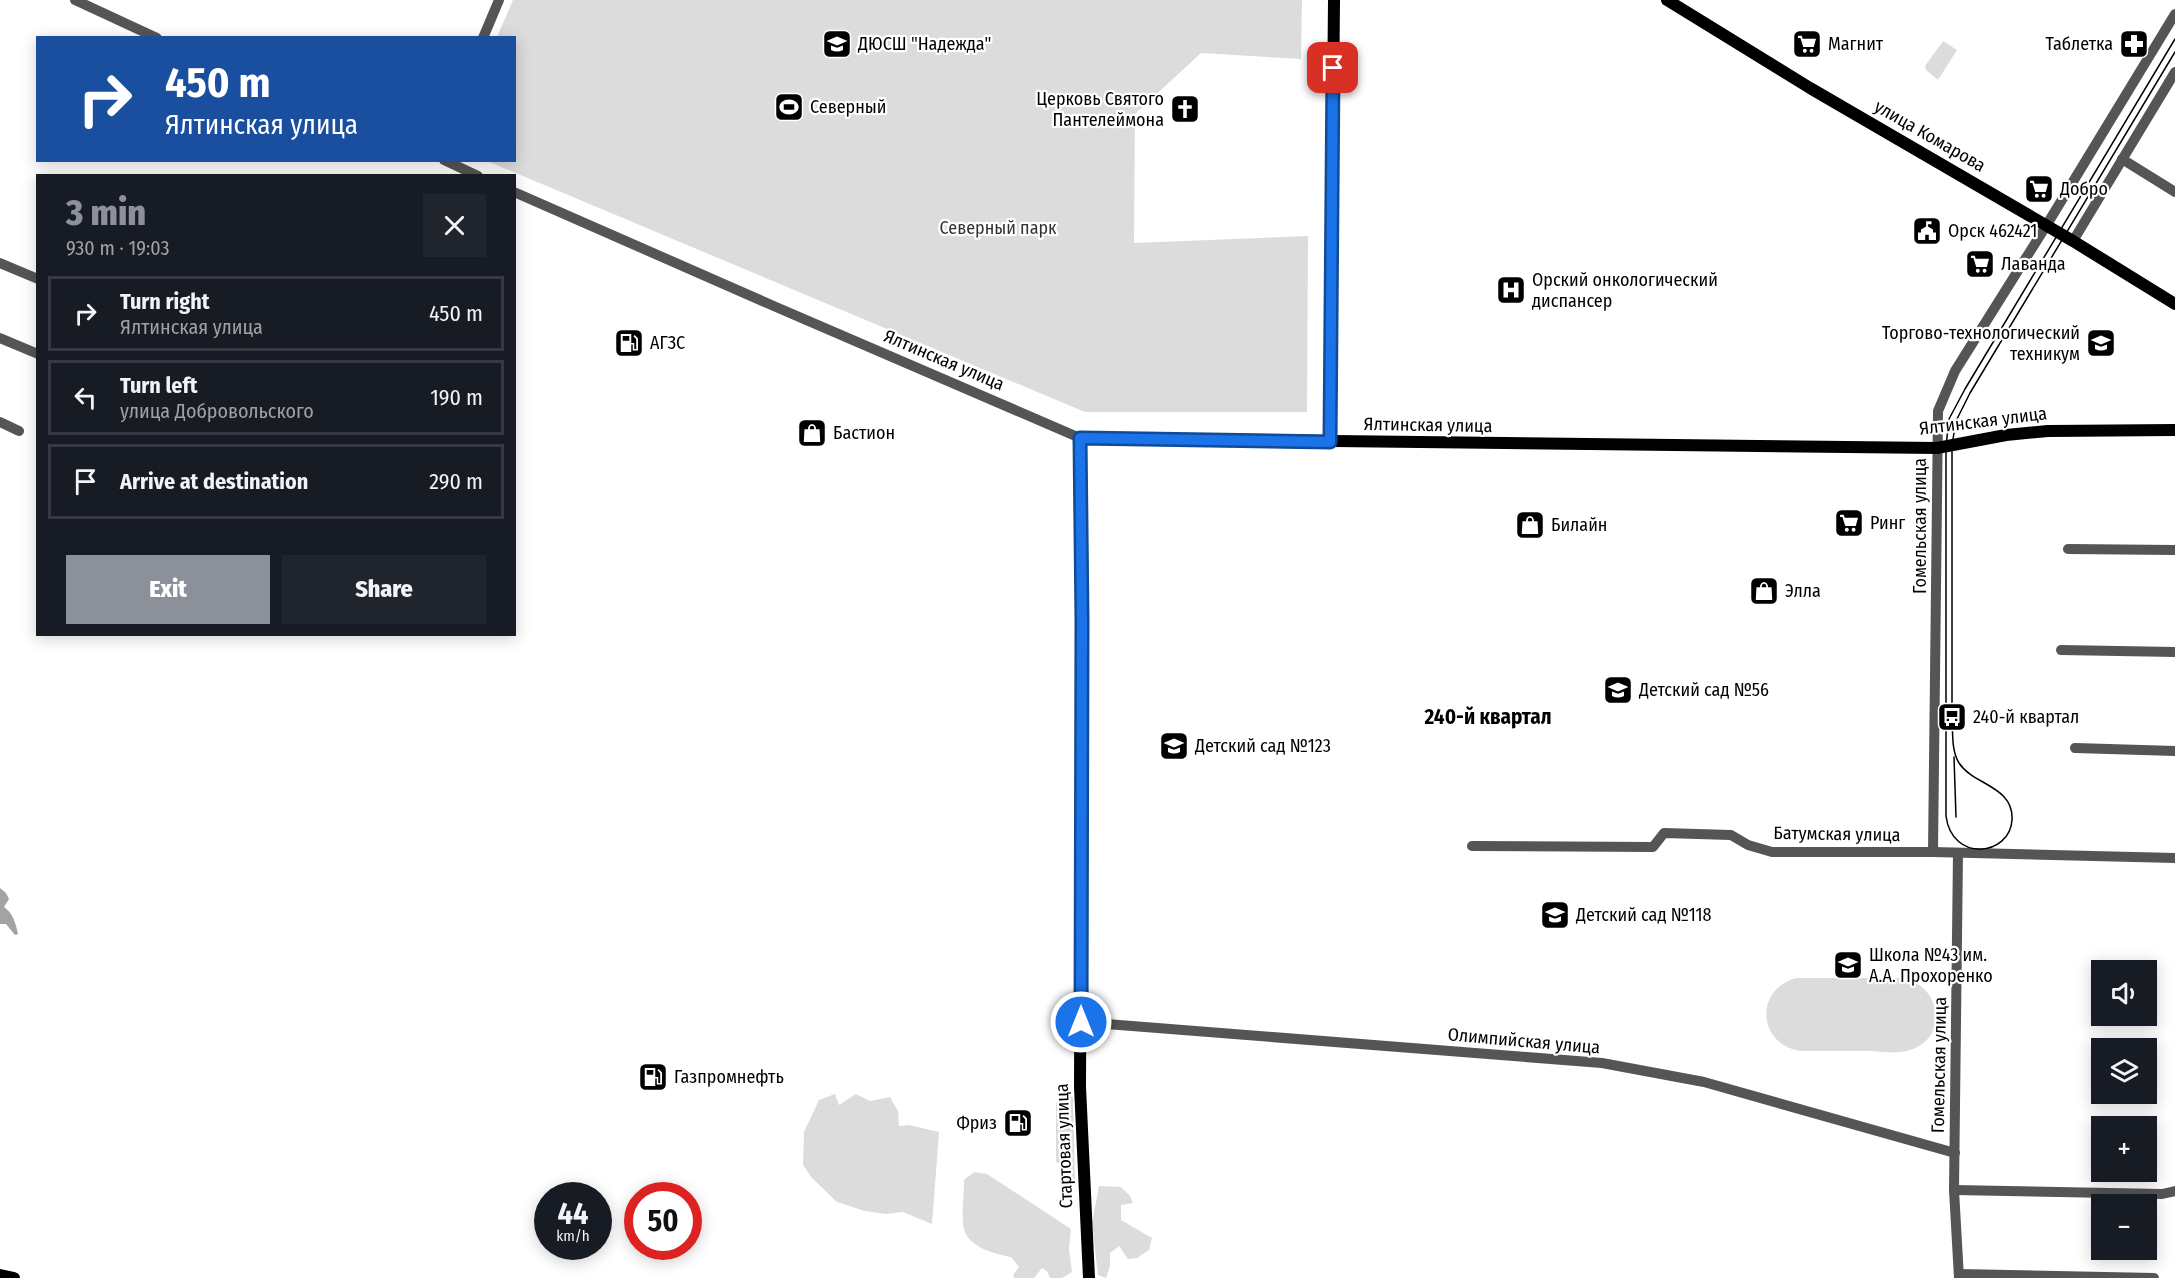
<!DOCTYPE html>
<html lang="en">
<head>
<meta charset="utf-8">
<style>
  :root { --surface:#171b24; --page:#20242c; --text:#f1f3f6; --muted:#9ea1a6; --line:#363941; --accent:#8c9099 }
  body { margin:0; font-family:"Fira Sans Condensed",sans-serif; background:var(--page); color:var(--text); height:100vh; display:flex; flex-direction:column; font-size:22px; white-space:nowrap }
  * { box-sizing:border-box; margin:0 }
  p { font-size:20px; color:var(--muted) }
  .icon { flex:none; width:33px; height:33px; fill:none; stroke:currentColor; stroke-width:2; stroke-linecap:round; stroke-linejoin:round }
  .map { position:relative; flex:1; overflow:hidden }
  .side { position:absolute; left:36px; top:174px; width:480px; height:462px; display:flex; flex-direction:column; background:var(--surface); border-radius:0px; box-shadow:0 3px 15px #0003 }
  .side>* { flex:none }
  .guide { position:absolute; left:36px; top:36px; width:480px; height:126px; border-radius:0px; box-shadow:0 3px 15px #0003; background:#1a4fa0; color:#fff; overflow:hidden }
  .buttons { position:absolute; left:2091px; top:960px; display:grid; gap:12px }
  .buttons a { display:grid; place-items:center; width:66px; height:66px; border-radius:0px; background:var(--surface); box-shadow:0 3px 15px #0003; font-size:30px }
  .speed { position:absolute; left:534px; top:1182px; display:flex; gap:12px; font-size:30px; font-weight:700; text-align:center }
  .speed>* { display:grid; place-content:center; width:78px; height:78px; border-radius:50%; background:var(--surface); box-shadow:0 3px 15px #0003; line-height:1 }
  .speed small { font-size:15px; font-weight:400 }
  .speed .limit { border:9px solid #d22; background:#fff; color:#111 }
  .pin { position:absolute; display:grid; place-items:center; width:51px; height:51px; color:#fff; margin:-26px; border-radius:12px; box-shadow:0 3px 9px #0006 }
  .me { position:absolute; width:66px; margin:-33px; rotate:0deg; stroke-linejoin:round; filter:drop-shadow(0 0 4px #0008) }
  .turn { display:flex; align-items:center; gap:21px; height:126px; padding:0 30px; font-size:27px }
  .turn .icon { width:78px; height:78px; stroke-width:2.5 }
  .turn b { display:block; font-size:42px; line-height:51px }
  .round { display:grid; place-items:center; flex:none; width:63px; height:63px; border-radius:0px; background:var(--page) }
  .head { display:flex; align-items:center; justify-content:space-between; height:102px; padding:0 30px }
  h1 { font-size:36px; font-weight:800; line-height:45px; color:var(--accent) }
  .action { display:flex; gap:12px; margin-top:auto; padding:12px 30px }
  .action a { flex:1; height:69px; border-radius:0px; background:var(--accent); color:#fff; font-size:24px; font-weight:800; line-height:69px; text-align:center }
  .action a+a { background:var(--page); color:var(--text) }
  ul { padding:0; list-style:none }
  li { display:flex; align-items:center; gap:18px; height:75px; margin:0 12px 9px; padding:0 18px; border:3px solid var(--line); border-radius:0px }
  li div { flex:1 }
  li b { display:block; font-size:22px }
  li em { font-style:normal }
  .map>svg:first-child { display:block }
  .green { fill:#dcdcdc }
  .water { fill:#a3a3a3 }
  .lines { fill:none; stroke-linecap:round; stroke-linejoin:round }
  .minor { stroke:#555; stroke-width:10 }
  .major { stroke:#000; stroke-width:12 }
  .tram { stroke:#000; stroke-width:1.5 }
  .route-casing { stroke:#114b97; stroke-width:15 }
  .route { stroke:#1a73e8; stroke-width:10 }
  .labels { text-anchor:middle; stroke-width:4.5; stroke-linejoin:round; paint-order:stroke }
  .poi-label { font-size:18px; fill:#000; stroke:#fff; text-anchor:start }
  .street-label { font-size:18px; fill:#000; stroke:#fff }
  .park-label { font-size:18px; fill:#333; stroke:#fff }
  .quarter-label { font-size:21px; font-weight:bold; fill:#000; stroke:#fff }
</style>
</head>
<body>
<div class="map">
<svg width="2175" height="1278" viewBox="0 0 2175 1278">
  <rect width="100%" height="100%" fill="#fff"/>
  <g class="green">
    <path d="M513,0H1302L1301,59L1201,53L1135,114L1134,243L1308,236L1307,412H1085L487,161L514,160V38L497,37Z"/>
    <path d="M1943,41L1957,50L1938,80L1926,70L1925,66Z"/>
    <path d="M1796,978H1901C1941,983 1950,1038 1910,1050C1898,1054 1884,1052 1872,1051C1849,1051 1825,1051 1802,1051C1758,1046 1753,990 1796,978Z"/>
    <path d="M835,1094L839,1105L856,1094L870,1101L890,1097L898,1111L899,1126L909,1125L939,1132L932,1224L903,1212L885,1214L865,1211L837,1202L812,1178L803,1165L804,1132L819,1100Z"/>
    <path d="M1069,1094L1073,1098L1075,1184L1056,1161V1103L1059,1098Z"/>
    <path d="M974,1172L987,1174L1071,1229L1069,1249L1072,1272L1062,1278H1050L1047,1271L1042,1268L1034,1278H1014L1013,1275L1019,1267L1011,1257C995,1254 968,1247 964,1229C961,1216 964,1194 964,1180Z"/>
    <path d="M1099,1186L1121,1187L1130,1196L1133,1203L1121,1205V1220L1152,1238L1149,1250L1137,1258L1128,1259L1119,1246L1110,1253V1266L1106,1278L1098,1275L1092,1223Z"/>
  </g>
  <path class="water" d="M0,888L6,893L9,899L4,907C13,913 16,924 18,934L15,935L6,924H0Z"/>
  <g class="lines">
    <g class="minor">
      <path d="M75,0L157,38"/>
      <path d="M483,38L499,0"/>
      <path d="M2122,159L2175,192"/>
      <path d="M444,160L478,176"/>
      <path d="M514,192L776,307L1080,438"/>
      <path d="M2073,241L2175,72"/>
      <path d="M0,263L38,279"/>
      <path d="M0,338L38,354"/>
      <path d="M0,422L19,431"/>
      <path d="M2068,549L2175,550"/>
      <path d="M2061,650L2175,652"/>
      <path d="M2075,748L2175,751"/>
      <path d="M1472,846L1653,847L1664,833L1731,835L1748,845L1772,852H1933L2175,858"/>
      <path d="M1933,852L1938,411L1955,371L2046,226L2175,14"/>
      <path d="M1958,853L1954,1190L1959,1278"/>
      <path d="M1081,1022L1602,1063L1704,1082L1955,1153"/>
      <path d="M1954,1190L2162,1194L2175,1191"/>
      <path d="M1959,1274L2154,1278"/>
    </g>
    <g class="major">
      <path d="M1667,0L1810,88L2073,241L2175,304"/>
      <path d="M1330,442L1334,0"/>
      <path d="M0,1275L14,1278"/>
      <path d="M1089,1278L1080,1087L1082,621L1080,438L1937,448L2006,435L2048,431L2175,430"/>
    </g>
    <g class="tram">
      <path d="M2175,39L1965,389L1949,419L1946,446V816C1952,863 2010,856 2012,820C2014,786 1973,785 1959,763C1951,750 1953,731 1952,717V445L1956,421L1970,393L2175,52"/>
      <path d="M1954,757L1956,817"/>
    </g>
  </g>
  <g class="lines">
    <g class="route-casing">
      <path id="route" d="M1081,1022L1082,621L1080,438L1330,442L1333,68"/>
    </g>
    <use href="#route" class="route"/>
  </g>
  <defs>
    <g id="school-square" transform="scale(1.5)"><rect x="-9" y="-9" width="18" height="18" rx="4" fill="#000" stroke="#fff"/><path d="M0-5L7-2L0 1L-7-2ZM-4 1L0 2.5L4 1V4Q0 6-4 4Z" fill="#fff"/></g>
    <g id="supermarket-square" transform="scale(1.5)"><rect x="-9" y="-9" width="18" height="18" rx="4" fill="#000" stroke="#fff"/><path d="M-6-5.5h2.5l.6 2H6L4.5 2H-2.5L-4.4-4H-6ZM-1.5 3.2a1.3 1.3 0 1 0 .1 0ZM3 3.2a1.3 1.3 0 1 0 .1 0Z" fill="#fff"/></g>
    <g id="pharmacy-square" transform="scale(1.5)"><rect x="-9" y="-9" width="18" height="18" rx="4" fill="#000" stroke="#fff"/><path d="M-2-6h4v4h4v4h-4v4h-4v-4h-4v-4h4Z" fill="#fff"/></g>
    <g id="stadium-square" transform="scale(1.5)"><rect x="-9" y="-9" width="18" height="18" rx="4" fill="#000" stroke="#fff"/><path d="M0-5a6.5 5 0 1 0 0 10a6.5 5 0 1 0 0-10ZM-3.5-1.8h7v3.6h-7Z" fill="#fff"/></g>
    <g id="church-square" transform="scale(1.5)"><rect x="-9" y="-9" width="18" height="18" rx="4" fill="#000" stroke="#fff"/><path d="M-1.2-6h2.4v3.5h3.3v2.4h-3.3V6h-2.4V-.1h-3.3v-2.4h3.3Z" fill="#fff"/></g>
    <g id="civic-square" transform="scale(1.5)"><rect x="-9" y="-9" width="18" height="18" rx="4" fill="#000" stroke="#fff"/><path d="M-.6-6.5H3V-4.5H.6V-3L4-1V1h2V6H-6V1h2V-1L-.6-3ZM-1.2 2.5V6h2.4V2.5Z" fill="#fff"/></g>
    <g id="hospital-square" transform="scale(1.5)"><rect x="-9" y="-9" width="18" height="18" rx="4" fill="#000" stroke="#fff"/><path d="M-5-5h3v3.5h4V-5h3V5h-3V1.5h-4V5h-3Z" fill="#fff"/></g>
    <g id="fuel-square" transform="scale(1.5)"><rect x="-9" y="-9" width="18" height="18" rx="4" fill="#000" stroke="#fff"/><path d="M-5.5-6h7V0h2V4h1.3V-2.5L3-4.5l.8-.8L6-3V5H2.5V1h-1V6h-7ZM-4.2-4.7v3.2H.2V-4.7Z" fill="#fff"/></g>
    <g id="university-square" transform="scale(1.5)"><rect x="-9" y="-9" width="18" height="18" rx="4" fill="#000" stroke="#fff"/><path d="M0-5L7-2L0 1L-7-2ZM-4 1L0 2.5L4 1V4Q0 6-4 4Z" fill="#fff"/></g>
    <g id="shop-square" transform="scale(1.5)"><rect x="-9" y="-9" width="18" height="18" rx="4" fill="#000" stroke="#fff"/><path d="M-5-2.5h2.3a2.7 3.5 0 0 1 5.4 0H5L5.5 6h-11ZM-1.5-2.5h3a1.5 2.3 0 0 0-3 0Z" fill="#fff"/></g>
    <g id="bus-square" transform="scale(1.5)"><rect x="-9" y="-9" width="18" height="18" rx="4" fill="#000" stroke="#fff"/><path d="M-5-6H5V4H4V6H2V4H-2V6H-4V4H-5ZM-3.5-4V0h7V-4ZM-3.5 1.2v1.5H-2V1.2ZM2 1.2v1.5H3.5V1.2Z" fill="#fff"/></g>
  </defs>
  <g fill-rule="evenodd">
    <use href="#school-square" x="837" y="44"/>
    <use href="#supermarket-square" x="1807" y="44"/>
    <use href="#pharmacy-square" x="2134" y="44"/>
    <use href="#stadium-square" x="789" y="107"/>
    <use href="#church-square" x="1185" y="109"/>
    <use href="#supermarket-square" x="2039" y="189"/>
    <use href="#civic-square" x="1927" y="231"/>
    <use href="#supermarket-square" x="1980" y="264"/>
    <use href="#hospital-square" x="1511" y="290"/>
    <use href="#fuel-square" x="629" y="343"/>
    <use href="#university-square" x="2101" y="343"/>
    <use href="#shop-square" x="812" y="433"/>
    <use href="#supermarket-square" x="1849" y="523"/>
    <use href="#shop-square" x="1530" y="525"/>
    <use href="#shop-square" x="1764" y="591"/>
    <use href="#school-square" x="1618" y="690"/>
    <use href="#bus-square" x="1952" y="717"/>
    <use href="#school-square" x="1174" y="746"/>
    <use href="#school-square" x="1555" y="915"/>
    <use href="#school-square" x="1848" y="965"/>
    <use href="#fuel-square" x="653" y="1077"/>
    <use href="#fuel-square" x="1018" y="1123"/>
  </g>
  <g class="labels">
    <g class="poi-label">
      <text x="858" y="50">ДЮСШ "Надежда"</text>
      <text x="1828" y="50">Магнит</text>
      <text x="2113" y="50" text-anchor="end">Таблетка</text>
      <text x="1164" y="105" text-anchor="end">Церковь Святого<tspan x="1164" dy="21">Пантелеймона</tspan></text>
      <text x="810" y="113">Северный</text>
      <text x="2060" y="195">Добро</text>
      <text x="1948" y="237">Орск 462421</text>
      <text x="2001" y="270">Лаванда</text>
      <text x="1532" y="286">Орский онкологический<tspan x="1532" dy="21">диспансер</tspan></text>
      <text x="2080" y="339" text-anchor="end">Торгово-технологический<tspan x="2080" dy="21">техникум</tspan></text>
      <text x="650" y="349">АГЗС</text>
      <text x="833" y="439">Бастион</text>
      <text x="1870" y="529">Ринг</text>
      <text x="1551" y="531">Билайн</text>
      <text x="1785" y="597">Элла</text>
      <text x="1639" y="696">Детский сад №56</text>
      <text x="1973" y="723">240-й квартал</text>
      <text x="1195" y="752">Детский сад №123</text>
      <text x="1576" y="921">Детский сад №118</text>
      <text x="1869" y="961">Школа №43 им.<tspan x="1869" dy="21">А.А. Прохоренко</tspan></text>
      <text x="674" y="1083">Газпромнефть</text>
      <text x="997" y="1129" text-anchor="end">Фриз</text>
    </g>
    <g class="street-label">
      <text transform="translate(1930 136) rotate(30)" y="6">улица Комарова</text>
      <text transform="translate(944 360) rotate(23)" y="6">Ялтинская улица</text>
      <text transform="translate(1983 421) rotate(-7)" y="6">Ялтинская улица</text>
      <text transform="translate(1428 425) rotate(1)" y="6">Ялтинская улица</text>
      <text transform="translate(1920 526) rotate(-90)" y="6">Гомельская улица</text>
      <text transform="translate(1837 834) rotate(1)" y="6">Батумская улица</text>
      <text transform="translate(1524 1041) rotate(5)" y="6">Олимпийская улица</text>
      <text transform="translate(1939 1065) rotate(-89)" y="6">Гомельская улица</text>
      <text transform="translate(1064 1146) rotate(-92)" y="6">Стартовая улица</text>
    </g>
    <g class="park-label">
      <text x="998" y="234">Северный парк</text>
    </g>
    <g class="quarter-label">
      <text x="1488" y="724">240-й квартал</text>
    </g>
  </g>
</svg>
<div class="buttons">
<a><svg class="icon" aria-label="sound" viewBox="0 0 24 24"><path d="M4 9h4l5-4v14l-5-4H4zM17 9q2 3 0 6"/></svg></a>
<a><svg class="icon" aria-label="layers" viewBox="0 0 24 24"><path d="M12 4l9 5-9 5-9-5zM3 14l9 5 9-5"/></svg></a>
<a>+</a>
<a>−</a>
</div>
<div class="speed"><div>44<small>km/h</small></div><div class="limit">50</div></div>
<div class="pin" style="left:1333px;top:68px;background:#d93025"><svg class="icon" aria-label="arrive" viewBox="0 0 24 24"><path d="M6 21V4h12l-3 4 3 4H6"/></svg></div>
<svg class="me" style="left:1081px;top:1022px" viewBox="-20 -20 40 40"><circle r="17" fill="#1a73e8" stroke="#fff" stroke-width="3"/><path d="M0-11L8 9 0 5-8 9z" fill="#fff"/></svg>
<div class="guide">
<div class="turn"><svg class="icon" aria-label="right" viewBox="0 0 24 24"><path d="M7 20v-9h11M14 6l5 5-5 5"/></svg><div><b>450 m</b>Ялтинская улица</div></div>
</div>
<section class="side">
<div class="head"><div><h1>3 min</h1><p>930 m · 19:03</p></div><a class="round"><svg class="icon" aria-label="close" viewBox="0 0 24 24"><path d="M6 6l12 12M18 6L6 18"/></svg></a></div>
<ul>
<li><svg class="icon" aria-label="right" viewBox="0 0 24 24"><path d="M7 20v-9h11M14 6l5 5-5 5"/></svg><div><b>Turn right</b><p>Ялтинская улица</p></div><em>450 m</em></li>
<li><svg class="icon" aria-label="left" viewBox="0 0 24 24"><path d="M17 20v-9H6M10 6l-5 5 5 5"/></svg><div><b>Turn left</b><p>улица Добровольского</p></div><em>190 m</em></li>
<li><svg class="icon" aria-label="arrive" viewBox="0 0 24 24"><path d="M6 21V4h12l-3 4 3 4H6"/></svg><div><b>Arrive at destination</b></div><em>290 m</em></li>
</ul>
<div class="action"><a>Exit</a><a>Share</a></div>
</section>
</div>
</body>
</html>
